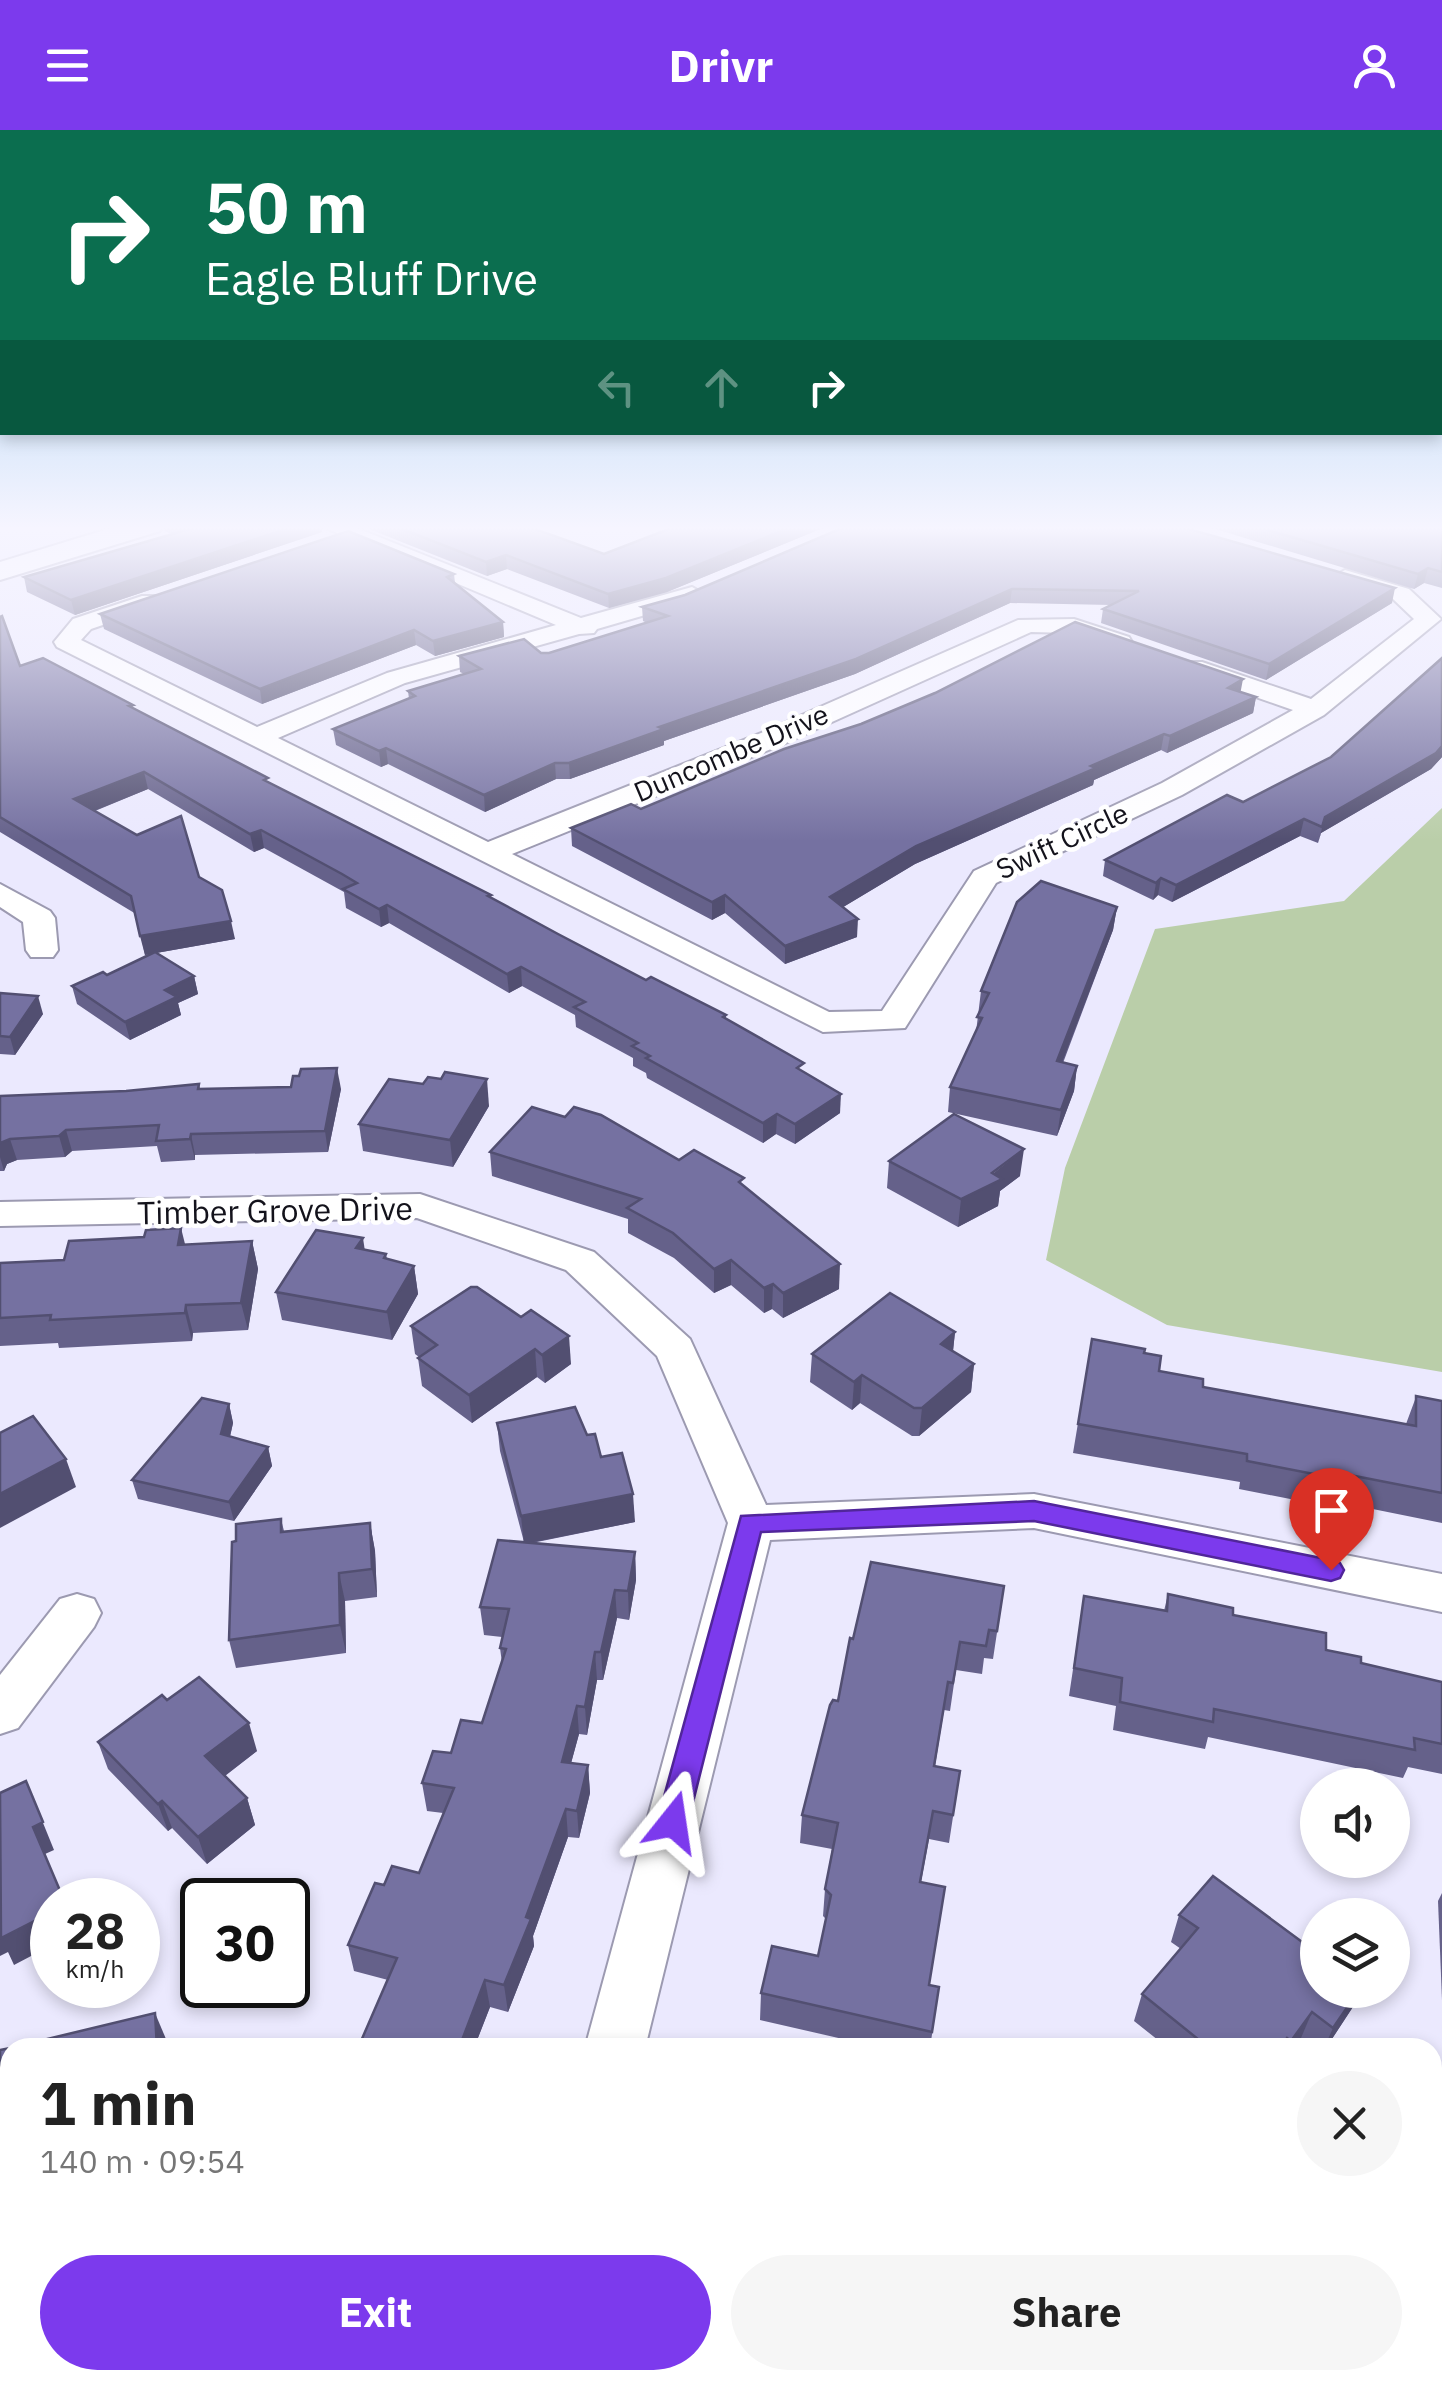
<!DOCTYPE html>
<html lang="en">
<head>
<meta charset="utf-8">
<style>
  :root { --surface:#fff; --page:#f6f6f6; --text:#222; --muted:#767676; --accent:#7c3aed }
  body { margin:0; font-family:"IBM Plex Sans",sans-serif; background:var(--page); color:var(--text); height:100vh; display:flex; flex-direction:column; font-size:38px; white-space:nowrap }
  * { box-sizing:border-box; margin:0 }
  p { font-size:32px; color:var(--muted) }
  .icon { flex:none; width:55px; height:55px; fill:none; stroke:currentColor; stroke-width:2; stroke-linecap:round; stroke-linejoin:round }
  .map { position:relative; flex:1; overflow:hidden }
  .drawer { position:absolute; left:0px; top:1908px; width:1442px; height:352px; display:flex; flex-direction:column; background:var(--surface); border-radius:30px 30px 0 0; box-shadow:0 5px 15px #0003 }
  .drawer>* { flex:none }
  .hud { position:absolute; left:0px; top:0px; width:1442px; height:305px; box-shadow:0 5px 15px #0003; background:#0b6e4f; color:#fff; overflow:hidden }
  .tools { position:absolute; left:1300px; top:1638px; display:grid; gap:20px }
  .tools a { display:grid; place-items:center; width:110px; height:110px; border-radius:50%; background:var(--surface); box-shadow:0 5px 15px #0003; font-size:50px }
  .speed { position:absolute; left:30px; top:1748px; display:flex; gap:20px; font-size:50px; font-weight:700; text-align:center }
  .speed>* { display:grid; place-content:center; width:130px; height:130px; border-radius:50%; background:var(--surface); box-shadow:0 5px 15px #0003; line-height:1 }
  .speed small { font-size:25px; font-weight:400 }
  .speed .limit { border:5px solid #111; border-radius:15px; background:#fff; color:#111 }
  .pin { position:absolute; display:grid; place-items:center; width:85px; height:85px; color:#fff; margin:-102px -42px; border-radius:50% 50% 50% 0; rotate:-45deg; box-shadow:0 0 10px #0007 }
  .pin .icon { rotate:45deg }
  .me { position:absolute; width:110px; margin:-55px; rotate:15deg; stroke-linejoin:round; filter:drop-shadow(0 0 8px #0008) }
  .turn { display:flex; align-items:center; gap:35px; height:210px; padding:0 40px; font-size:45px }
  .turn .icon { width:130px; height:130px; stroke-width:2.5 }
  .turn b { display:block; font-size:70px; line-height:85px }
  .lanes { display:flex; align-items:center; height:95px; padding:0 40px; background:#0003; justify-content:center; gap:50px; direction:ltr }
  .lanes .off { opacity:.35 }
  .round { display:grid; place-items:center; flex:none; width:105px; height:105px; border-radius:52px; background:var(--page) }
  .head { display:flex; align-items:center; justify-content:space-between; height:170px; padding:0 40px }
  h1 { font-size:60px; font-weight:700; line-height:75px }
  .cta { display:flex; gap:20px; margin-top:auto; padding:20px 40px }
  .cta a { flex:1; height:115px; border-radius:60px; background:var(--accent); color:#fff; font-size:40px; font-weight:700; line-height:115px; text-align:center }
  .cta a+a { background:var(--page); color:var(--text) }
  header { display:flex; justify-content:space-between; align-items:center; height:130px; padding:0 40px; background:var(--accent); color:#fff; font-size:45px; font-weight:700 }
  .map>svg:first-child { display:block }
  .green { fill:#bacea9 }
  .lines { fill:none; stroke-linecap:round; stroke-linejoin:round }
  .minor-casing { stroke:#9c9ab1; stroke-width:4 }
  .tertiary-casing { stroke:#9c9ab1; stroke-width:4 }
  .minor { fill:#fff; fill-rule:evenodd }
  .tertiary { fill:#fff; fill-rule:evenodd }
  .wall { fill:#65618a }
  .shaded-wall { fill:#524f71 }
  .building { fill:#7571a1; stroke:#524f71; stroke-width:2.5 }
  .route { fill:#7c3aed; stroke:#51269a; stroke-width:2.5 }
  .labels { text-anchor:middle; stroke-width:9; stroke-linejoin:round; paint-order:stroke }
  .far-street-label { font-size:28px; fill:#13121b; stroke:#fff }
  .street-label { font-size:32px; fill:#13121b; stroke:#fff }
</style>
</head>
<body>
<header><svg class="icon" aria-label="menu" viewBox="0 0 24 24"><path d="M4 6h16M4 12h16M4 18h16"/></svg>Drivr<svg class="icon" aria-label="person" viewBox="0 0 24 24"><circle cx="12" cy="8" r="4"/><path d="M4 21q1-7 8-7t8 7"/></svg></header>
<div class="map">
<svg width="1442" height="2258" viewBox="0 0 1442 2258">
  <rect width="100%" height="100%" fill="#ebe9fe"/>
  <path class="green" d="M1442,678V1242L1167,1195L1046,1130L1065,1038L1155,799L1344,771Z"/>
  <g class="lines">
    <g class="minor-casing">
      <g id="minor">
        <path d="M318,395H349L581,488L692,457L704,464L700,469L597,499L594,503L579,504L405,553L278,608L488,712L761,603L1018,490L1074,489L1129,507L1132,512L1120,519L1071,503L1031,502L781,615L512,724L829,882L882,881L974,741L1162,653L1293,580L1184,542L1180,537L1184,532H1202L1311,569L1414,489L1393,469L1337,452L1333,447L1345,440L1409,459L1441,489L1324,585L1182,665L996,753L905,898L823,902L57,517L54,512L73,489L142,466H158L162,471L158,476L91,499L81,510L257,597L387,543L556,495Z"/>
        <path d="M0,754L50,781L55,788L58,820L53,827H31L26,820L23,792L0,777Z"/>
        <path d="M420,1064L594,1122L690,1209L766,1375L1034,1364L1442,1444V1482L1034,1398L770,1410L645,1918H585L728,1393L657,1226L566,1140L417,1088L0,1096V1072Z"/>
        <path d="M77,1464L94,1469L101,1483L94,1497L18,1598L0,1604V1545L60,1469Z"/>
        <path d="M33,2250H112L108,2258H30Z"/>
        <path d="M536,2250H630L633,2258H540Z"/>
      </g>
    </g>
    <g class="tertiary-casing">
      <path id="tertiary" d="M121,395H164L160,401L0,450V432Z"/>
    </g>
    <use href="#minor" class="minor"/>
    <use href="#tertiary" class="tertiary"/>
  </g>
  <g class="wall">
    <path d="M164,395H321L322,402L75,485L27,462L24,447L172,404L165,401Z"/>
    <path d="M359,395H524L604,424L679,395H830L667,462L609,478L507,439L487,446Z"/>
    <path d="M849,395L1392,473L1266,550L1101,493L1103,479L1111,475L1010,473L855,544L664,611V615L570,649H556L485,682L388,634L381,637L336,615L333,599L409,569L408,561L464,544L460,542L459,526L549,523L647,493L643,491L642,477L685,465Z"/>
    <path d="M1202,395H1442V458L1424,453L1414,459Z"/>
    <path d="M454,444L455,453L503,492L504,507L435,526L416,515L262,574L104,499L100,484Z"/>
    <path d="M0,487L20,536L134,578L269,652L646,850L726,885V890L804,942L840,983L795,1014L776,1004L763,1013L647,948L646,943L633,936V928L576,897L575,885L522,856L509,863L389,793L381,797L346,778L344,762L264,718L254,722L148,659L95,681L199,747L235,809L156,823L194,846L198,864L178,873L181,885L130,910L77,874L72,856L107,845L155,823L145,825L136,784L0,702Z"/>
    <path d="M1442,528V627L1431,639L1321,703L1318,713L1300,706L1172,772L1158,765L1153,770L1103,746L1105,730L1243,672L1331,627Z"/>
    <path d="M1240,562L1256,567L1253,583L1167,623L1161,620L1094,650L1093,655L915,734L843,777L857,807L785,834L725,783L712,790L572,716L571,698L641,679Z"/>
    <path d="M1117,777L1113,800L1063,933L1077,936L1074,961L1057,1006L948,982L950,957L976,902L981,861Z"/>
    <path d="M0,863L43,884L15,925L0,924Z"/>
    <path d="M199,954L200,959H341L328,1022L195,1025V1030L161,1032L157,1016L72,1021L65,1027L17,1030L7,1034L4,1041H0V966L126,961Z"/>
    <path d="M423,954L489,976L453,1037L363,1021L359,994Z"/>
    <path d="M490,1022L679,1030L744,1056L839,1159L783,1188L772,1179L764,1183L731,1155L714,1163L674,1128L628,1103V1089L492,1046Z"/>
    <path d="M889,1031L1020,1046L1000,1061L998,1076L958,1097L887,1058Z"/>
    <path d="M252,1111L258,1139L248,1200L193,1203L192,1211L59,1218L58,1213L0,1216V1133L64,1130L185,1115Z"/>
    <path d="M365,1120L386,1124L387,1129L414,1136L418,1164L392,1210L282,1190L276,1162Z"/>
    <path d="M471,1157L571,1234L545,1253L537,1247L472,1293L422,1256L418,1228L419,1227L415,1224L411,1196Z"/>
    <path d="M955,1202L953,1221L974,1234L971,1262L919,1306H912L860,1273L852,1280L810,1252L812,1224Z"/>
    <path d="M1092,1209L1144,1223L1159,1241L1203,1257L1406,1294L1416,1267L1442,1271V1393L1343,1373L1341,1379L1239,1359L1240,1352L1073,1323Z"/>
    <path d="M229,1274L233,1293L230,1307L268,1317L272,1336L234,1391L138,1369L132,1350Z"/>
    <path d="M497,1293L587,1305L601,1327L635,1392L532,1413L635,1422L636,1450L629,1490L617,1488L603,1550H597L587,1605L579,1604L571,1633L588,1635L590,1663L579,1708L568,1707L533,1806L534,1816L508,1882L490,1877L474,1918H358L388,1850L354,1841L348,1815L384,1755L419,1743L443,1683L427,1681L422,1653L482,1593L502,1533L500,1518L502,1507L484,1505L480,1477L524,1412L500,1321Z"/>
    <path d="M281,1389L284,1401L370,1393L375,1421L377,1467L345,1471L346,1523L236,1538L229,1510Z"/>
    <path d="M1004,1456L993,1529L984,1528L982,1544L956,1540L950,1581L944,1580L935,1636L960,1641L949,1713L929,1709L921,1752L929,1855L939,1857L930,1918H882L760,1890L761,1863L818,1826L826,1789L823,1786L825,1759L832,1719L800,1713L802,1685L838,1571L853,1509Z"/>
    <path d="M1168,1464L1233,1485L1361,1533L1442,1552V1644L1408,1637L1403,1648L1208,1607L1205,1619L1113,1600L1116,1576L1069,1566L1084,1466L1164,1481Z"/>
    <path d="M167,1570L257,1621L225,1646L247,1668L255,1695L207,1734L172,1698L168,1701L108,1639L98,1612Z"/>
    <path d="M1442,1763V1870L1438,1771Z"/>
    <path d="M1179,1785L1318,1860H1364L1326,1918H1313L1301,1908L1294,1918H1168L1134,1891L1142,1864L1181,1819L1171,1812Z"/>
    <path d="M1073,2250H1089L1087,2254Z"/>
    <path d="M1144,2250H1347V2258H1143Z"/>
  </g>
  <g class="shaded-wall">
    <path d="M298,395H321L322,402L75,485L71,470Z"/>
    <path d="M796,395H830L667,462L609,478L608,464Z"/>
    <path d="M506,425L507,439L487,446L486,432Z"/>
    <path d="M1428,438L1424,453L1414,459L1418,444Z"/>
    <path d="M1395,458L1392,473L1266,550L1269,534Z"/>
    <path d="M1012,459L1010,473L855,544L664,611V615L570,649L569,633Z"/>
    <path d="M503,492L504,507L435,526L433,511Z"/>
    <path d="M414,500L416,515L262,574L260,559Z"/>
    <path d="M1243,549L1240,565L1228,558Z"/>
    <path d="M1256,567L1253,583L1167,623L1170,606Z"/>
    <path d="M1164,604L1161,620L1094,650L1093,655L915,734L830,785V767L916,716Z"/>
    <path d="M1442,616V627L1431,639L1321,703L1318,713L1325,687Z"/>
    <path d="M386,618L388,634L381,637L379,621Z"/>
    <path d="M555,633L556,649L485,682L484,665Z"/>
    <path d="M144,642L148,659L79,687L74,669Z"/>
    <path d="M1304,689L1300,706L1172,772L1176,755Z"/>
    <path d="M261,700L264,718L254,722L250,704Z"/>
    <path d="M1161,748L1158,765L1153,770L1156,753Z"/>
    <path d="M725,765V783L712,790V772Z"/>
    <path d="M387,775L389,793L381,797L379,779Z"/>
    <path d="M1117,777L1113,800L1053,956L1057,931Z"/>
    <path d="M858,789L857,807L785,834V816Z"/>
    <path d="M231,791L235,809L145,825L140,806Z"/>
    <path d="M521,837L522,856L509,863L507,844Z"/>
    <path d="M194,846L198,864L178,873L181,885L130,910L125,892L165,860Z"/>
    <path d="M38,866L43,884L15,925L10,907Z"/>
    <path d="M1077,936L1074,961L1057,1006L1061,980Z"/>
    <path d="M337,938L341,959L328,1022L325,1001Z"/>
    <path d="M487,949L489,976L453,1037L450,1010Z"/>
    <path d="M841,964L840,983L795,1014V994Z"/>
    <path d="M777,984L776,1004L763,1013V993Z"/>
    <path d="M66,1000L72,1021L65,1027L59,1006Z"/>
    <path d="M191,1004L195,1025V1030L190,1009Z"/>
    <path d="M10,1009L17,1030L7,1034L4,1041L0,1027V1013Z"/>
    <path d="M1024,1019L1020,1046L1000,1061L998,1076L958,1097L961,1069Z"/>
    <path d="M181,1098L188,1126L178,1115Z"/>
    <path d="M363,1108L367,1135L356,1118Z"/>
    <path d="M252,1111L258,1139L248,1200L241,1173Z"/>
    <path d="M731,1130V1155L714,1163V1139Z"/>
    <path d="M840,1134L839,1159L783,1188V1163Z"/>
    <path d="M414,1136L418,1164L392,1210L387,1182Z"/>
    <path d="M773,1154L772,1179L764,1183V1158Z"/>
    <path d="M186,1175L193,1203L192,1211L185,1183Z"/>
    <path d="M955,1202L952,1230L941,1214Z"/>
    <path d="M569,1206L571,1234L545,1253L542,1225Z"/>
    <path d="M535,1219L537,1247L472,1293L469,1265Z"/>
    <path d="M974,1234L971,1262L919,1306L922,1278Z"/>
    <path d="M862,1245L860,1273L852,1280L854,1252Z"/>
    <path d="M229,1274L233,1293L226,1323L221,1304Z"/>
    <path d="M268,1317L272,1336L234,1391L229,1372Z"/>
    <path d="M66,1329L76,1357L0,1398V1364Z"/>
    <path d="M633,1364L635,1392L524,1414L521,1386Z"/>
    <path d="M370,1393L375,1421L377,1467L372,1439Z"/>
    <path d="M635,1422L636,1450L629,1490L628,1461Z"/>
    <path d="M339,1443L345,1471L346,1523L340,1495Z"/>
    <path d="M615,1460L617,1488L603,1550L601,1522Z"/>
    <path d="M595,1522L597,1550L587,1605L585,1577Z"/>
    <path d="M577,1576L579,1604L564,1659L562,1632Z"/>
    <path d="M249,1593L257,1621L214,1654L205,1626Z"/>
    <path d="M588,1635L590,1663L579,1708L577,1681Z"/>
    <path d="M26,1651L54,1720L45,1724L33,1697Z"/>
    <path d="M247,1668L255,1695L207,1734L198,1707Z"/>
    <path d="M162,1671L172,1698L168,1701L158,1674Z"/>
    <path d="M566,1679L568,1707L533,1806L534,1816L508,1882L504,1855L526,1787Z"/>
    <path d="M52,1782V1815L14,1835L8,1822L0,1826V1802Z"/>
    <path d="M485,1850L490,1877L474,1918H459Z"/>
    <path d="M1359,1860H1364L1326,1918H1324L1333,1898Z"/>
    <path d="M1312,1882L1301,1908L1294,1918H1288L1291,1911Z"/>
    <path d="M155,1883L166,1909V1918H157Z"/>
    <path d="M10,2108V2135L0,2138V2110Z"/>
  </g>
  <g class="building">
    <path d="M181,395H298L71,470L24,447L190,399Z"/>
    <path d="M392,395H524L604,424L679,395H796L666,448L608,464L506,425L486,432Z"/>
    <path d="M849,395H1175L1395,458L1269,534L1103,479L1139,461L1012,459L856,529L659,597L664,599L569,633H555L484,665L386,618L379,621L333,599L415,566L408,561L481,539L459,526L524,509L541,523H549L668,486L642,477L685,465Z"/>
    <path d="M1251,395H1442V442L1428,438L1418,444Z"/>
    <path d="M348,401L454,444L447,447L503,492L433,511L414,500L260,559L100,484Z"/>
    <path d="M2,486L20,536L43,528L133,575L129,576L268,648L264,650L491,765L488,766L558,804L646,850L651,847L726,885L723,887L804,933L797,938L841,964L795,994L777,984L763,993L646,928L650,926L632,916L638,913L574,877L585,872L521,837L507,844L387,775L379,779L343,759L357,753L342,744L261,700L250,704L144,642L74,669L137,705L181,686L199,747L222,760L231,791L140,806L131,766L0,687V487Z"/>
    <path d="M1075,492L1243,549L1228,558L1256,567L1170,606L1164,604L1091,636L1096,638L916,716L830,767L858,789L785,816L725,765L712,772L571,698L631,674L641,679L784,619L861,594L935,563Z"/>
    <path d="M1442,528V616L1436,623L1325,687L1322,697L1304,689L1176,755L1161,748L1156,753L1105,730L1227,665L1243,672L1331,627Z"/>
    <path d="M1041,751L1117,777L1057,931L1077,936L1061,980L950,957L982,888L977,887L989,863L981,861L1017,772Z"/>
    <path d="M155,822L194,846L165,860L177,867L125,892L72,856L103,842L107,845Z"/>
    <path d="M0,863L38,866L10,907L0,906Z"/>
    <path d="M337,938L325,1001L191,1004L190,1009L156,1011L159,995L66,1000L59,1006L10,1009L0,1013V966L126,961L199,954L198,959L291,957L293,946H299L301,939Z"/>
    <path d="M445,942L487,949L450,1010L359,994L389,949L423,954L428,947L441,949Z"/>
    <path d="M532,977L565,987L574,977L601,985L679,1030L694,1020L744,1048L739,1052L840,1134L783,1163L773,1154L764,1158L731,1130L714,1139L673,1103L627,1078L641,1069L490,1022Z"/>
    <path d="M954,984L1024,1019L992,1043L1002,1049L961,1069L889,1031Z"/>
    <path d="M181,1098L178,1115L252,1111L241,1173L186,1175L185,1183L50,1190L51,1185L0,1188V1133L64,1130L69,1111L144,1107L146,1100Z"/>
    <path d="M316,1100L363,1108L356,1118L386,1124L384,1128L414,1136L387,1182L276,1162Z"/>
    <path d="M471,1157H477L521,1187L531,1180L569,1206L542,1225L535,1219L469,1265L418,1228L437,1215L411,1196Z"/>
    <path d="M890,1163L955,1202L941,1214L974,1234L922,1278H914L862,1245L854,1252L812,1224Z"/>
    <path d="M1092,1209L1145,1219L1144,1223L1161,1226L1159,1241L1203,1249V1257L1416,1296V1266L1442,1271V1363L1350,1345V1351L1247,1331V1324L1078,1294Z"/>
    <path d="M202,1268L229,1274L221,1304L268,1317L229,1372L132,1350Z"/>
    <path d="M575,1277L587,1305L595,1304L601,1327L622,1323L633,1364L521,1386L497,1293Z"/>
    <path d="M33,1286L66,1329L0,1364V1303Z"/>
    <path d="M281,1389V1402L370,1393L372,1439L339,1443L340,1495L229,1510L232,1412L236,1411V1394Z"/>
    <path d="M498,1410L635,1422L628,1461L615,1460L601,1522H595L585,1577L577,1576L562,1632L588,1635L577,1681L566,1679L526,1787L531,1789L504,1855L485,1850L459,1918H358L397,1828L348,1815L375,1753L384,1755L392,1736L419,1743L454,1658L422,1653L433,1621L451,1623L461,1590L482,1593L506,1519L500,1518L509,1479L480,1477Z"/>
    <path d="M871,1432L1004,1456L997,1501L989,1500L986,1516L960,1512L953,1553L948,1552L934,1636L960,1641L953,1685L933,1681L920,1752L945,1757L929,1855L939,1857L932,1902L761,1863L772,1816L818,1826L831,1765L825,1759L838,1693L802,1685L830,1575L833,1570L838,1571L850,1508L853,1509Z"/>
    <path d="M1168,1464L1233,1478V1485L1326,1503V1520L1361,1527V1533L1442,1552V1614L1414,1608L1415,1620L1214,1579L1213,1592L1120,1572L1122,1548L1074,1538L1084,1466L1167,1481Z"/>
    <path d="M199,1547L249,1593L205,1626L247,1668L198,1707L162,1671L158,1674L98,1612L162,1565L167,1570Z"/>
    <path d="M26,1651L43,1692L33,1697L64,1770H52V1782L1,1808L0,1663Z"/>
    <path d="M1213,1746L1313,1820L1318,1814V1860H1359L1333,1898L1312,1882L1291,1911L1287,1908L1279,1918H1209L1142,1864L1198,1798L1179,1785Z"/>
    <path d="M155,1883L157,1918H10Z"/>
    <path d="M10,1918V2108L0,2110V1920Z"/>
    <path d="M1176,2250H1220L1219,2258H1202Z"/>
    <path d="M1268,2250H1347V2258H1294Z"/>
  </g>
  <linearGradient id="sky" x2="0" y2="1"><stop stop-color="#89c2ed"/><stop offset="0.56" stop-color="#f6f5ff"/><stop offset="1" stop-color="#f6f5ff" stop-opacity="0"/></linearGradient>
  <rect width="1442" height="711" fill="url(#sky)"/>
  <path class="route" d="M1034,1371L1331,1430L1340,1433L1344,1440L1340,1448L1331,1451L1034,1391L761,1402L688,1692L684,1702L673,1706L662,1702L657,1692L741,1386Z"/>
  <g class="labels">
    <g class="far-street-label">
      <text transform="translate(731 623) rotate(-23)" y="10">Duncombe Drive</text>
      <text transform="translate(1062 711) rotate(-25)" y="10">Swift Circle</text>
    </g>
    <g class="street-label">
      <text transform="translate(275 1081) rotate(-1)" y="11">Timber Grove Drive</text>
    </g>
  </g>
</svg>
<div class="tools">
<a><svg class="icon" aria-label="sound" viewBox="0 0 24 24"><path d="M4 9h4l5-4v14l-5-4H4zM17 9q2 3 0 6"/></svg></a>
<a><svg class="icon" aria-label="layers" viewBox="0 0 24 24"><path d="M12 4l9 5-9 5-9-5zM3 14l9 5 9-5"/></svg></a>
</div>
<div class="speed"><div>28<small>km/h</small></div><div class="limit">30</div></div>
<div class="pin" style="left:1331px;top:1440px;background:#d93025"><svg class="icon" aria-label="arrive" viewBox="0 0 24 24"><path d="M6 21V4h12l-3 4 3 4H6"/></svg></div>
<svg class="me" style="left:673px;top:1692px" viewBox="-20 -20 40 40"><path d="M0-17L14 15 0 8-14 15z" fill="#7c3aed" stroke="#fff" stroke-width="4"/></svg>
<div class="hud">
<div class="turn"><svg class="icon" aria-label="right" viewBox="0 0 24 24"><path d="M7 20v-9h11M14 6l5 5-5 5"/></svg><div><b>50 m</b>Eagle Bluff Drive</div></div>
<div class="lanes"><svg class="icon off" aria-label="left" viewBox="0 0 24 24"><path d="M17 20v-9H6M10 6l-5 5 5 5"/></svg><svg class="icon off" aria-label="ahead" viewBox="0 0 24 24"><path d="M12 20V5M6 11l6-6 6 6"/></svg><svg class="icon" aria-label="right" viewBox="0 0 24 24"><path d="M7 20v-9h11M14 6l5 5-5 5"/></svg></div>
</div>
<section class="drawer">
<div class="head"><div><h1>1 min</h1><p>140 m · 09:54</p></div><a class="round"><svg class="icon" aria-label="close" viewBox="0 0 24 24"><path d="M6 6l12 12M18 6L6 18"/></svg></a></div>
<div class="cta"><a>Exit</a><a>Share</a></div>
</section>
</div>
</body>
</html>
